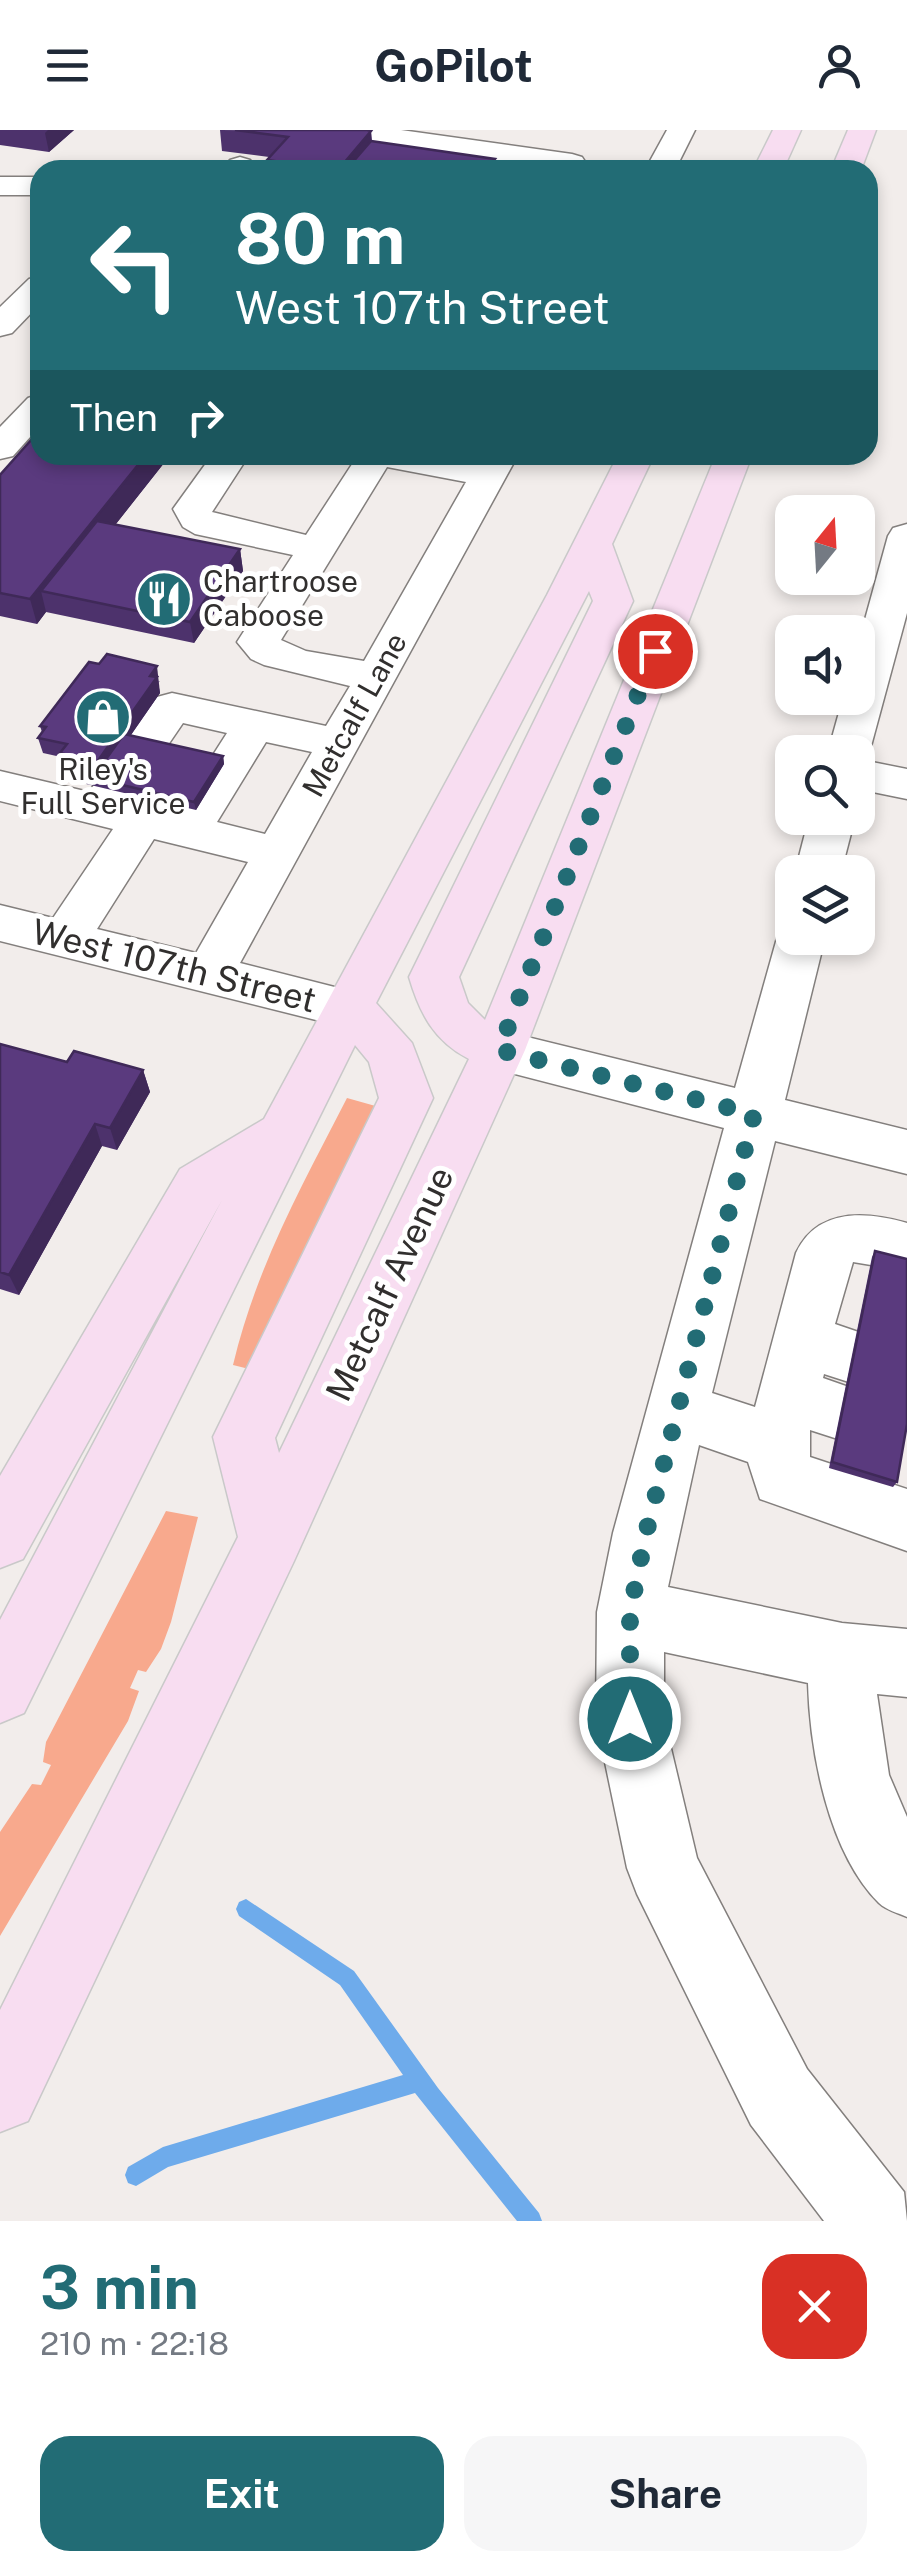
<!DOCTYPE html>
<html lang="en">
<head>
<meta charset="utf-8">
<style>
  :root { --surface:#fff; --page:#f6f6f7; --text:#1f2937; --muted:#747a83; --accent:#226c75 }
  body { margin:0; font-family:"Public Sans",sans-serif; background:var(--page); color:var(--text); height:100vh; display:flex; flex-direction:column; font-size:38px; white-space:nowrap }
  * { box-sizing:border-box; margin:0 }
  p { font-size:32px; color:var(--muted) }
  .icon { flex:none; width:55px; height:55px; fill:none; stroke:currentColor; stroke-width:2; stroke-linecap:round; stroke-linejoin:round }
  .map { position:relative; height:2091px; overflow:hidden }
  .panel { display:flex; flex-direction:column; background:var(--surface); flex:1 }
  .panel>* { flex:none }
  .banner { position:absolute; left:30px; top:30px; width:848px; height:305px; border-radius:30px; box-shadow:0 5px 15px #0003; background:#226c75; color:#fff; overflow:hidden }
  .needle { width:65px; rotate:18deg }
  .buttons { position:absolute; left:775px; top:365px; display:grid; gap:20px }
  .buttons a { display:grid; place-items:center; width:100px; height:100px; border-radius:20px; background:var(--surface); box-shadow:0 5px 15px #0003; font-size:50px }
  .pin { position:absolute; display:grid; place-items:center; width:85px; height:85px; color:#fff; margin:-42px; border:5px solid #fff; border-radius:50%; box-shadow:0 2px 10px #0007 }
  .me { position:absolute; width:110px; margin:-55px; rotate:0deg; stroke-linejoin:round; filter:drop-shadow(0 0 8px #0008) }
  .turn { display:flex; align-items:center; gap:35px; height:210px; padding:0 40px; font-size:45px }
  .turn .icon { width:130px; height:130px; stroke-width:2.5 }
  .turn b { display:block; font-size:70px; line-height:85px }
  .then { display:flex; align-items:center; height:95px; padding:0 40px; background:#0003; gap:20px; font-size:38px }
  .round { display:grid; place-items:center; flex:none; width:105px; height:105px; border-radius:30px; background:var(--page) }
  .overview { display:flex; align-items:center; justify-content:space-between; height:170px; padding:0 40px }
  h1 { font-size:60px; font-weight:700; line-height:75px; color:var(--accent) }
  .action { display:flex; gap:20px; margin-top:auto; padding:20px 40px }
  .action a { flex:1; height:115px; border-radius:30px; background:var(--accent); color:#fff; font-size:40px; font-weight:700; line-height:115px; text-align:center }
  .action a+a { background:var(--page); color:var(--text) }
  header { display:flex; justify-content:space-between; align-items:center; height:130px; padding:0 40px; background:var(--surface); font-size:45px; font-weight:700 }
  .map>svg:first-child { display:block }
  .green { fill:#f8a98d }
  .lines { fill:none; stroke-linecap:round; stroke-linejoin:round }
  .stream { fill:#6eabeb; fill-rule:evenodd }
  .minor-casing { stroke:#837f7d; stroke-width:3 }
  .major-casing { stroke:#c9c9c9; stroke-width:3 }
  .minor { fill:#fff; fill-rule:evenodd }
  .major { fill:#f8ddf1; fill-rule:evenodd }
  .wall { fill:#4d326c }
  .shaded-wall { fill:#3f2958 }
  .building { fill:#5a3a7e; stroke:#3f2958; stroke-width:2.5 }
  .route { stroke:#226c75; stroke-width:18; stroke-dasharray:0 32.4 }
  .labels { text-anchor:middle; stroke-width:10; stroke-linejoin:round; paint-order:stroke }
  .far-poi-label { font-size:30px; fill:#312f2e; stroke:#fff; text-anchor:start }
  .far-street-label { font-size:30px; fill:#312f2e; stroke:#fff }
  .street-label { font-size:35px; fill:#312f2e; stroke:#fff }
</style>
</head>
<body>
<header><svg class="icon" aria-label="menu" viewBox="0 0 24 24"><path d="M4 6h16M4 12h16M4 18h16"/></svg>GoPilot<svg class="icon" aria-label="person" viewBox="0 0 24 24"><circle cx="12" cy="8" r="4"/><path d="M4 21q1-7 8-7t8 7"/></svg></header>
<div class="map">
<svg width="907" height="2091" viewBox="0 0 907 2091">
  <rect width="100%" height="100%" fill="#f2edeb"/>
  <g class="green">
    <path d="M347,968L379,977L249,1239L233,1235C257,1135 301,1058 347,968Z"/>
    <path d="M166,1381L198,1387L171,1492L161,1519L146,1542L138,1540L130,1558L139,1561L128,1591L0,1806V1702L32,1654L41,1655L51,1635L43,1632L46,1612Z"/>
  </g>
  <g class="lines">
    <path class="stream" d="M246,1769L354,1841L438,1958L539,2083L542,2091H517L415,1963L168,2037L136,2056L128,2053L125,2045L128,2037L163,2017L403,1945L340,1855L239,1786L236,1779L239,1772Z"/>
    <g class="minor-casing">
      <g id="minor">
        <path d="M351,0H401L572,24L582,27L586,33L582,39L560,40L363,11L353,9Z"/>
        <path d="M667,0H695L675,40H645Z"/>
        <path d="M240,27L250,30L255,36L252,40H222L230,30Z"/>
        <rect x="0" y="47" width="40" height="18"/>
        <path d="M40,146V174L12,203L0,206V177L29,149Z"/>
        <path d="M40,264V296L13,326L0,329V297L28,268Z"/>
        <path d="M212,325H249L212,382L306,405L358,325H441L478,332L482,325H518L240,833L366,865L373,879L366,893L348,898L0,811V775L53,788L113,699L0,671V641L89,662L157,567L172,563L326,596L350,556L264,535L251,529L237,512L293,425L195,404L183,397L173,379ZM387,337L466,352L364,531L306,521L281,510ZM183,593L227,603L176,683L172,682L185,661L178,650C146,641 148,654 129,672ZM266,612L312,622L265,704L217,692ZM154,709L248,732L196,823L97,799Z"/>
        <path d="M907,394V483L867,631L907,639V669L858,659V622H828L843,568H858V515L888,406L893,398Z"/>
        <path d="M809,688H855L841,742H795Z"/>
        <path d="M792,793V808H825L785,970L907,1000V1044L775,1011L712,1263L755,1277L796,1123C817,1078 865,1081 907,1093V1141L853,1132L835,1194L873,1207L882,1226L873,1245L852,1253L824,1244L823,1248L863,1262L872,1282L863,1302L841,1310L810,1300V1327L907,1359V1421L760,1369L748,1332L699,1315L668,1457L842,1493L907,1499V1567L877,1564L889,1645L907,1687V1787C898,1783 886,1780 879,1773C828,1722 810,1622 808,1553L664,1522V1589L697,1728L807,1939L904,2062L907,2091H824L751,1995L637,1764L627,1738L596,1589L597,1482L613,1403L724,998L499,940L481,934L473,920L481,906L499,900L735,958L777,808L784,795Z"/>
      </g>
    </g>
    <g class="major-casing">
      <g id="major">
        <path d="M773,0H801L783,40H753Z"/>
        <path d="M848,0H876L861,40H831Z"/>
        <path d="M618,325H654L612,414L633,471L459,847L468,873L485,890L716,325H752L525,920L294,1431L28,1991L0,2002V1880L238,1407L213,1307L379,968L369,932L355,915L24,1583L0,1593V1490L222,1070L23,1429L0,1438V1346L180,1039L264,989L547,465ZM589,461L593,471L409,847C420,884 434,911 469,929L279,1323L275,1308L433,968L412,913L376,873Z"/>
      </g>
    </g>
    <use href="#minor" class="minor"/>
    <use href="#major" class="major"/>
  </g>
  <g class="wall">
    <path d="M0,0H74L49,22L0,15Z"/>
    <path d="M220,0L371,1L372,11L495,29L494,40H268L267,30L269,27L222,21Z"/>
    <path d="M40,325H167L168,328L115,395L240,419L243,441L194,513L46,482L37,494L0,486V345Z"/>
    <path d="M160,551L158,553L160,563L131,605L223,626L224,634L196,680L82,653L80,645L81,643L64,639L61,627L43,623L38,608L42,602L40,596Z"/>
    <path d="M0,914L67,932L143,940L150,962L117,1020L102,1016L19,1165L0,1159Z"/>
    <path d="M875,1121L897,1352L893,1357L829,1338L872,1127Z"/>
  </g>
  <g class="shaded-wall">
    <path d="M48,0H74L49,22L45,3Z"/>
    <path d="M371,1L372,24L359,40H339Z"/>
    <path d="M495,29L494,40H486Z"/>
    <path d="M146,325H167L168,328L60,465L41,461L46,482L37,494L30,469Z"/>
    <path d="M240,419L243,441L194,513L190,492Z"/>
    <path d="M157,536L160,563L101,648L97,632Z"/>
    <path d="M223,626L224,634L196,680L194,672Z"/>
    <path d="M143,940L150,962L117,1020L110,998Z"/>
    <path d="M95,994L102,1016L19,1165L9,1145Z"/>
  </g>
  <g class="building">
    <path d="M235,0H367L371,1L338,40L267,30L288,7Z"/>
    <path d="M371,11L495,29L486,40H346Z"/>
    <path d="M40,300V325H146L30,469L0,463V345Z"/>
    <path d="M97,391L240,419L190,492L41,461Z"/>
    <path d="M107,524L157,536L150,546L157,547L97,632L60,623L67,614L38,608L46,597L40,596L89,532L99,534Z"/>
    <path d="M124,604L223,626L194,672L80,645L86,636L99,639Z"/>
    <path d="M0,914L67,932L74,921L143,940L110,998L95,994L9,1145L0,1142Z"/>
    <path d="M875,1121L907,1129V1294L897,1352L832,1332Z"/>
  </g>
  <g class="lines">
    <path class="route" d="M630,1589V1482L646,1403L754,984L499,920L655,521"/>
  </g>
  <defs>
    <g id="restaurant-disc" transform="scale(2.875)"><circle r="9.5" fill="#226c75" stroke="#fff"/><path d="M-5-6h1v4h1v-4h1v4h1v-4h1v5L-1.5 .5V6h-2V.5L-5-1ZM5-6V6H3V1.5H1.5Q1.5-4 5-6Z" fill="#fff"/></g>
    <g id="shop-disc" transform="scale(2.875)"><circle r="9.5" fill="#226c75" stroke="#fff"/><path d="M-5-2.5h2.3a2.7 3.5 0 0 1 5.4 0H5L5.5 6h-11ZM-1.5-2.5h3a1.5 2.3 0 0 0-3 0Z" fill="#fff"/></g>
  </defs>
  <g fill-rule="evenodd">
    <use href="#restaurant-disc" x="164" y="469"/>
    <use href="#shop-disc" x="103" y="587"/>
  </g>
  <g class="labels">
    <g class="far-poi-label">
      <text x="203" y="462">Chartroose<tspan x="203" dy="34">Caboose</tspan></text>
      <text x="103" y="650" text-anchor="middle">Riley's<tspan x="103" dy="34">Full Service</tspan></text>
    </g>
    <g class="far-street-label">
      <text transform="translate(355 585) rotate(-61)" y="10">Metcalf Lane</text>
    </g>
    <g class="street-label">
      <text transform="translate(174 836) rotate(14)" y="12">West 107th Street</text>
      <text transform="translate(390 1154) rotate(-65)" y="12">Metcalf Avenue</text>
    </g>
  </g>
</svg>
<div class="buttons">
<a><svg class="needle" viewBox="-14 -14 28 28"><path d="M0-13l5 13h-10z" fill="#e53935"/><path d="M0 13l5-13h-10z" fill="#747a83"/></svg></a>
<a><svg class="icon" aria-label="sound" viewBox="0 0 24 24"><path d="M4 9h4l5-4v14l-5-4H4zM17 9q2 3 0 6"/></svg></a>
<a><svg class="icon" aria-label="search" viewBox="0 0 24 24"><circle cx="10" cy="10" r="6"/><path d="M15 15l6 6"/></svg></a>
<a><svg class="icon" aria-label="layers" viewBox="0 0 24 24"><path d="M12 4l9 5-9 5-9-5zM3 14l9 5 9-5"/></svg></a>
</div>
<div class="pin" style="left:655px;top:521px;background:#d93025"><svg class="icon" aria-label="arrive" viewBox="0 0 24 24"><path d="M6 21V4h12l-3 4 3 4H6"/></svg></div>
<svg class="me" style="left:630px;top:1589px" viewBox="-20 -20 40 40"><circle r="17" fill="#226c75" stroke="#fff" stroke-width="3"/><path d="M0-11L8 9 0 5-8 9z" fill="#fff"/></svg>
<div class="banner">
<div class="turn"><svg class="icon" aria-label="left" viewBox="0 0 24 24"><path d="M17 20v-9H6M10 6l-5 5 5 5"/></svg><div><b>80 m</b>West 107th Street</div></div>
<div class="then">Then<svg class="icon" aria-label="right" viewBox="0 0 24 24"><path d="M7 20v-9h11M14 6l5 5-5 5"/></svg></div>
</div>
</div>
<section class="panel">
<div class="overview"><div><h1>3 min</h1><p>210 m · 22:18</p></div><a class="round" style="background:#d93025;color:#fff"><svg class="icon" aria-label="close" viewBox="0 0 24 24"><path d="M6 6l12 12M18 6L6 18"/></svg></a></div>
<div class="action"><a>Exit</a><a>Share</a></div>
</section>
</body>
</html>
